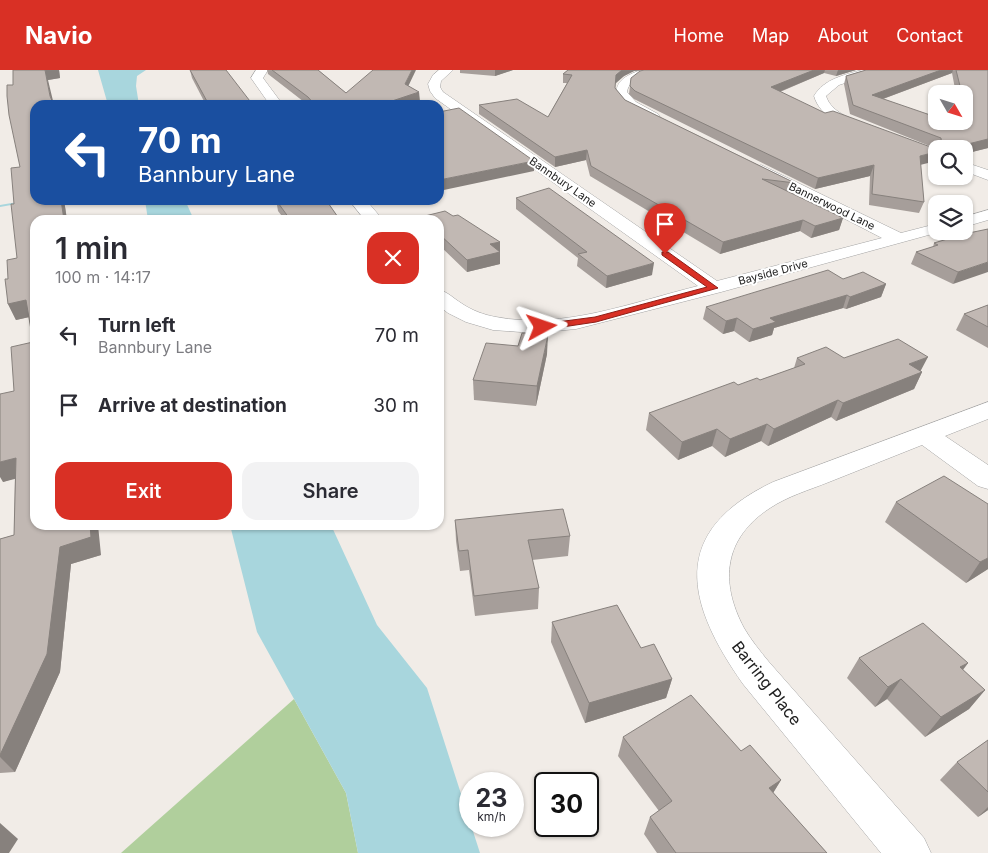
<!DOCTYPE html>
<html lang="en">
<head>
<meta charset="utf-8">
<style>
  :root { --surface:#fff; --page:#f2f2f3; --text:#2b2b33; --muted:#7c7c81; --accent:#d93025 }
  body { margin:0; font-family:Inter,sans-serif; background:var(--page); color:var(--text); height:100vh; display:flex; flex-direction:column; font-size:19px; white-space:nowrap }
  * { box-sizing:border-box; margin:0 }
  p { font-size:16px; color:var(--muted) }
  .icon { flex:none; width:28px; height:28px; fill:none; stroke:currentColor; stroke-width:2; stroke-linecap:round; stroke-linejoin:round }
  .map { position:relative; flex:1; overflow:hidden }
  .sheet { position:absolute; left:30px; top:145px; width:414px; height:315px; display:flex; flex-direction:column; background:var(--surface); border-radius:15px; box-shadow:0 1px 4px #0004 }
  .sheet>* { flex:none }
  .banner { position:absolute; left:30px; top:30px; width:414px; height:105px; border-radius:15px; box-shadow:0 1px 4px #0004; background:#1a4fa0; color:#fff; overflow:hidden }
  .needle { width:32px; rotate:129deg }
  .controls { position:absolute; left:928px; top:15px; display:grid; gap:10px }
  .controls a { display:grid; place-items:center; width:45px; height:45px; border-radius:10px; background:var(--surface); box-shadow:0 1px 4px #0004; font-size:25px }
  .speed { position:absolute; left:459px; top:702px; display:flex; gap:10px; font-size:25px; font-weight:700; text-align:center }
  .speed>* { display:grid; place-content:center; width:65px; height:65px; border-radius:50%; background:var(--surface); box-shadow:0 1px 4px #0004; line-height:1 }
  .speed small { font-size:12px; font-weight:400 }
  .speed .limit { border:2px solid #111; border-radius:8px; background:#fff; color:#111 }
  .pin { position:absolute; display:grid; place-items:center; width:42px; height:42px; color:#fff; margin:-51px -21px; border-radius:50% 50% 50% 0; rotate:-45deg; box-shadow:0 0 5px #0007 }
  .pin .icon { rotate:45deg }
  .me { position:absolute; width:55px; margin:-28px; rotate:85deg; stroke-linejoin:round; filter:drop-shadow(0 0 4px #0008) }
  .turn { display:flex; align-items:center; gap:18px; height:105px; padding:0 25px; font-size:22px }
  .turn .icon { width:65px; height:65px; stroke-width:2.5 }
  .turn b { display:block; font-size:35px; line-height:42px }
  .round { display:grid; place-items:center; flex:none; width:52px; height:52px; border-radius:15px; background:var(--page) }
  .overview { display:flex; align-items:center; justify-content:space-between; height:85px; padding:0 25px }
  h1 { font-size:30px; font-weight:600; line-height:38px }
  .button { display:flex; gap:10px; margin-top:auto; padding:10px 25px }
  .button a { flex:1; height:58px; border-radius:15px; background:var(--accent); color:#fff; font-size:20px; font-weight:600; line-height:58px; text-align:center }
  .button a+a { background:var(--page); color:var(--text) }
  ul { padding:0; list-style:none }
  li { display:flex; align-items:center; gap:15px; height:70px; padding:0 25px }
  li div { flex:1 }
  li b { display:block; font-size:19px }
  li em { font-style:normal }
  header { display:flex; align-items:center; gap:30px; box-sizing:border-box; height:70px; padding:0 25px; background:var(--accent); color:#fff }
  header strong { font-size:24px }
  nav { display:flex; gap:28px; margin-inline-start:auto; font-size:18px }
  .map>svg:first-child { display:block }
  .forest { fill:#b0cf9c }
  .water { fill:#a8d6dd }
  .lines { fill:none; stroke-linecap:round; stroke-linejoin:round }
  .stream { fill:#a8d6dd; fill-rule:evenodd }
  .minor-casing { stroke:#a4a4a4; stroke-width:1 }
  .minor { fill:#fff; fill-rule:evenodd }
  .wall { fill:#a69e9a; fill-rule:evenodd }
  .shaded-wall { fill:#87817d }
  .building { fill:#c1b8b3; stroke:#87817d }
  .route { fill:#d93025; stroke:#8d1f18 }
  .labels { text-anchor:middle; stroke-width:4; stroke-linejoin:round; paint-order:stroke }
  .far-street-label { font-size:11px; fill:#202020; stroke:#fff }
  .near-street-label { font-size:16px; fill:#202020; stroke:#fff }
</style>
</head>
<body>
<header>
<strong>Navio</strong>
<nav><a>Home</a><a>Map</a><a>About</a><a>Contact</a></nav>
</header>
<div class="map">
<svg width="988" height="783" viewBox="0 0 988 783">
  <rect width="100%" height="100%" fill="#f1ece7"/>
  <path class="forest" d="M294,629L346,723L358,783H121Z"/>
  <g class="water">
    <path d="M98,0H146L137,6L136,16L139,35H108Z"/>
    <path d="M145,130H185L194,150H148Z"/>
    <path d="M230,455H331L377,555L427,618L480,783H358L346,723L257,562Z"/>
  </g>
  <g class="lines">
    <path class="stream" d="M35,129V130H39L0,137V135Z"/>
    <g class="minor-casing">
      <g id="minor">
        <path d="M256,0H268L263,8L283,35H270L251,8Z"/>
        <path d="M439,0H453L441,11L440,17L443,22L717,211L882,168L756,103L753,100L756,97L761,95L901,163L936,154V161H943L721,222L576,259L534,263L493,260L466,252L448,243L439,236V220C448,222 453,228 461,233C471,240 484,245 496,247C563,260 633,232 698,216L435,28L430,21L428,14L433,5Z"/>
        <path d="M641,0H658C649,8 629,7 627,22L636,32L658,44L660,47L658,50C641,54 585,18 641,0Z"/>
        <path d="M862,0H880L878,2L839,15L826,26C832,44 853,49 869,55L871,58L864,62C844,57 820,47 814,26C824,9 844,5 862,0Z"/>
        <path d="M964,92L988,100V110L964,101Z"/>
        <path d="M349,130H366L383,150H365Z"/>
        <path d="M988,140V150L964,157V147Z"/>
        <path d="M988,332V349L945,366L988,395V419L978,416L922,375C891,387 860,400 829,412C809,420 788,426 770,438C724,468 719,511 744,558C751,570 760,581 769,592L924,768L931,783H881L743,614C686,533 668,462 773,412Z"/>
      </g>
    </g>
    <use href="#minor" class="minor"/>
  </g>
  <g class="wall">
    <path d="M13,0H59L60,8L48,10L35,35V130H64L67,150H35V455L101,485L71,494L60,602L15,702L0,703V469L14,465L15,408L3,412L14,321L33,272L29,247L16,250L8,234V209L17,188L14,134L20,97Z"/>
    <path d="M190,0L253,35H206L192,8Z"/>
    <path d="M267,0H318L346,23L409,16L420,31L409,35H308L268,4Z"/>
    <path d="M460,0H513L495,6L460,3Z"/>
    <path d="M568,0H856L836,6L824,3L780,22L920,95L924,132L919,143L869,135L870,106L815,119L634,29L629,24L631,8L644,0L634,1L624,6L615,13V18L625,30L795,113L792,124L843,148L839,160L811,168L800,161L720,184L590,106L586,90L555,97L479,44V35L548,47L567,13H563V4Z"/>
    <path d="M866,0H988V78L964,84V79H937L850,44L844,14L846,6ZM952,3L956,24H964V51H936L883,29Z"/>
    <path d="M516,128L652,205L606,218L577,196L578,188L516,139Z"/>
    <path d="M273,130H326L340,150H285L278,141L277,135Z"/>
    <path d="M453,146L500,172V194L467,202L439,175V150H421V147Z"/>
    <path d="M988,159L953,214L911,194L916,182L933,177L934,173Z"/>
    <path d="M843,209L886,214L881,227L846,239L843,238L774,258L772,265L749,272L734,261L723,264L703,249L706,237Z"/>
    <path d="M988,235V278L956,260L964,244Z"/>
    <path d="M518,276L547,284L536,336L474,330L473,310Z"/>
    <path d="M797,288H844L922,302L914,319L836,351L831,347L768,376L761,371L725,387L712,376L678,390L646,360L649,343L738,315L760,310L794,298Z"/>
    <path d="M896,432L988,434V499L966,513L885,452Z"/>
    <path d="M455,450L570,466L568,486L532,490L539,518L538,539L475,546L469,500L460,501L456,471Z"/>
    <path d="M552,552L641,578L672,609L666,628L585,653L551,572Z"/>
    <path d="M859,588L968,593L963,600L985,620L969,639L925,667L887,629L875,637L847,608Z"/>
    <path d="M623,667L741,681L781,710L773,723L827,783H657L644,764L650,747L659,741L618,686Z"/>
    <path d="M988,670V740L978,747L940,710L957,692Z"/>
  </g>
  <g class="shaded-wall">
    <path d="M45,0H59L60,8L48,10L54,35L50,26Z"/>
    <path d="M412,0H416L405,23V14Z"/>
    <path d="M495,0H513L495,6Z"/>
    <path d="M622,0H644L634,1L624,6L615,14L616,5Z"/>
    <path d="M814,0H825L824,3L769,26L771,17Z"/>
    <path d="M838,0H856L836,6Z"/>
    <path d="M941,0H953L952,3L869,34L872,25Z"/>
    <path d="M419,22L420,31L409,35H386V33Z"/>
    <path d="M988,69V78L964,84V79H948Z"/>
    <path d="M587,80L586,90L555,97V87Z"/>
    <path d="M936,82V91L916,96L920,86Z"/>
    <path d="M534,91V101L439,121V110Z"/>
    <path d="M874,95L870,106L815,119L818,108Z"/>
    <path d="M61,130H64L67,150H64Z"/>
    <path d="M843,148L839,160L811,168L815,156Z"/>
    <path d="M803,150L800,161L720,184L723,172Z"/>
    <path d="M500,172V194L467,202V190L490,174Z"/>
    <path d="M988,192V202L953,214L958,202Z"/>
    <path d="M654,193L652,205L606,218L607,206Z"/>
    <path d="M886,214L881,227L846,239L850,227Z"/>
    <path d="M847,225L843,238L774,258L772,265L749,272L753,259L770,248Z"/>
    <path d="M26,230L34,246L16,250L8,234Z"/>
    <path d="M737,248L734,261L723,264L726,251Z"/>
    <path d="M548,265L547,284L536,336L537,316Z"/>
    <path d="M928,287L920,302H922L914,319L836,351L843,333L909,294Z"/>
    <path d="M443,291L444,304L439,308V294Z"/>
    <path d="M838,330L831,347L768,376L774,359Z"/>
    <path d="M767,354L761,371L725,387L730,369Z"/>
    <path d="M717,359L712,376L678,390L682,372Z"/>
    <path d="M16,388L26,406L3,412L0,407V392Z"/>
    <path d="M90,455H98L101,485L71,494L60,602L15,702L0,687V685L60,477Z"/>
    <path d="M988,488V499L966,513L980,492Z"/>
    <path d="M968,593L953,612L960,597Z"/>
    <path d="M672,609L666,628L585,653L589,633Z"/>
    <path d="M901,609L887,629L875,637L888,617Z"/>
    <path d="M985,620L969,639L925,667L941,647Z"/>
    <path d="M781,710L770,728L769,718Z"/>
    <path d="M988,737V740L978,747Z"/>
    <path d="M0,753L18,769L9,783H0Z"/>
  </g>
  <g class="building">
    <path d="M13,0H45L50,26L54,35H35V130H61L64,150H35V455H90L91,467L60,477L47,584L0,685V469L14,465L16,388L0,392V324L14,321L11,277L33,272L26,230L8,234L5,209H8L7,190L17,188L11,134H14L11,98L20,97L9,45L7,26V15H13Z"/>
    <path d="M190,0H226L253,35H209Z"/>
    <path d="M272,0H318L346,23L373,0H412L405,14L419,22L386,33V35H315L308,27Z"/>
    <path d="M568,0H622L616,5L615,18L625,30L795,113L762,109L843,148L815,156L803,150L723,172L591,96L587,80L555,87L479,35L517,29L548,47L572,5L563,4Z"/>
    <path d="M644,0H814L771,17L825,43L833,41L936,79V82L920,86L924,132L872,124L874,95L818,108L635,21L630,16L631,8L640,1Z"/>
    <path d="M866,0H941L872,25L936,47V51H964V24H962L956,0H988V69L948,79H942L941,68L853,35L846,6Z"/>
    <path d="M459,38L534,91L439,110V42Z"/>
    <path d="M549,118L654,193L607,206L578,184L587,182L516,128Z"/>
    <path d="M276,130H326L340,150H292L291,148H289Z"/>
    <path d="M445,141L453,146L458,145L500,172L490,174L500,182L467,190L439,164V150H424L421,147Z"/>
    <path d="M988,159V192L958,202L916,182L938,175L934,173L964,164Z"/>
    <path d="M828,200L843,209L863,202L886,214L850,227L847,225L770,248L776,252L753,259L737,248L726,251L706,237Z"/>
    <path d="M988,235V257L964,244Z"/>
    <path d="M522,263L548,265L537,316L473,310L486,273L518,276Z"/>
    <path d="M898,269L928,287L909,294L922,302L843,333L838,330L774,359L767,354L730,369L717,359L682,372L649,343L734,312L738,315L757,308L760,310L805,294L797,288L826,277L844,288Z"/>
    <path d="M439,289L443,291L439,294Z"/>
    <path d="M944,406L988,434V488L980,492L896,432Z"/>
    <path d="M563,439L570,466L528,470L539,518L474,526L468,480L459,481L455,450Z"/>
    <path d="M617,535L641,578L654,574L672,609L589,633L552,552Z"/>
    <path d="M923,553L968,593L960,597L985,620L941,647L901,609L888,617L859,588Z"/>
    <path d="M691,625L741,681L750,675L781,710L769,718L827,783H676L650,747L672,731L623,667Z"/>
    <path d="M988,670V722L957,692Z"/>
  </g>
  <path class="route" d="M662,182H668L718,218L596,252L542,260L537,257L542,254L595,247L707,217L662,185Z"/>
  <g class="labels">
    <g class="far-street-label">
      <text transform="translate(563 112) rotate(35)" y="4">Bannbury Lane</text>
      <text transform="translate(832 136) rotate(26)" y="4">Bannerwood Lane</text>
      <text transform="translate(773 202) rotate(-15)" y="4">Bayside Drive</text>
    </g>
    <g class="near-street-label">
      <text transform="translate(767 613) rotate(52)" y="6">Barring Place</text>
    </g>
  </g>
</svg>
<div class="controls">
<a><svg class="needle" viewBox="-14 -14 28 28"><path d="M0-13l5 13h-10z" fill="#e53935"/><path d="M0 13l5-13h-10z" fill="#7c7c81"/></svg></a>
<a><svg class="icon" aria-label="search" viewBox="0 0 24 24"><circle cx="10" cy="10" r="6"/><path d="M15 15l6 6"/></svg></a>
<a><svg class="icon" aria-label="layers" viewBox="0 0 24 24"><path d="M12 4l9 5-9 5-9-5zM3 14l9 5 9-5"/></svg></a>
</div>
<div class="speed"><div>23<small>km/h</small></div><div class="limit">30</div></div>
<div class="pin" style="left:665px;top:184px;background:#d93025"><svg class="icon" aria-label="arrive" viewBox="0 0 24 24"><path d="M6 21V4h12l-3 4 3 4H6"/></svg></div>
<svg class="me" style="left:542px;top:257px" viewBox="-20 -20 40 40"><path d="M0-17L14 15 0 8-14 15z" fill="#d93025" stroke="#fff" stroke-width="4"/></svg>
<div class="banner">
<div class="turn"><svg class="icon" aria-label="left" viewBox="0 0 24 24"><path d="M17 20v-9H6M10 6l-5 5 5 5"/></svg><div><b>70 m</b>Bannbury Lane</div></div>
</div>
<section class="sheet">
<div class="overview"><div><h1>1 min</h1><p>100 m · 14:17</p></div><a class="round" style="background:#d93025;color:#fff"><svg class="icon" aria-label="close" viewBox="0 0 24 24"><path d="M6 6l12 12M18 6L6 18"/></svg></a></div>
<ul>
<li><svg class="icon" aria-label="left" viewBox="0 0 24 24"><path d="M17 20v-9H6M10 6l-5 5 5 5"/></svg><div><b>Turn left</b><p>Bannbury Lane</p></div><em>70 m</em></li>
<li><svg class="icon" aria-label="arrive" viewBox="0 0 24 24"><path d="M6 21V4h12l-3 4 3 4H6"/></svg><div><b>Arrive at destination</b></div><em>30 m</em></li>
</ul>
<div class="button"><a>Exit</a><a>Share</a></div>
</section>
</div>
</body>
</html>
